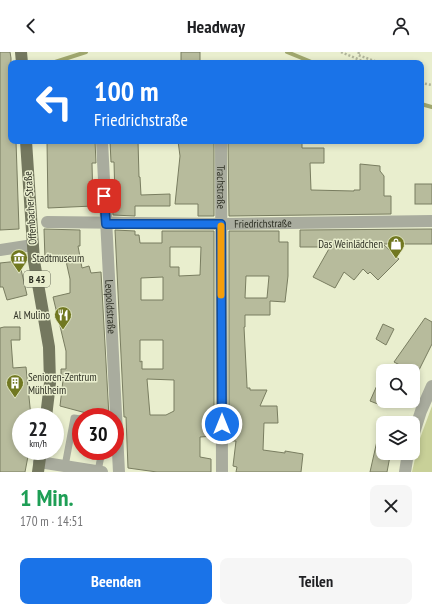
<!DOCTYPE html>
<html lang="de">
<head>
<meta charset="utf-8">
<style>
  :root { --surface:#fff; --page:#f6f6f6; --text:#202124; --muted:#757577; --accent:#1a73e8 }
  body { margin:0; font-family:"PT Sans Narrow",sans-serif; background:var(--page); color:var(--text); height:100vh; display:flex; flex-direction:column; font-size:15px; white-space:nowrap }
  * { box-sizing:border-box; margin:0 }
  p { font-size:13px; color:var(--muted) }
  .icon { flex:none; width:22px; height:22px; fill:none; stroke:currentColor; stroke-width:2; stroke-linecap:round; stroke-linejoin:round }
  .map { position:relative; height:420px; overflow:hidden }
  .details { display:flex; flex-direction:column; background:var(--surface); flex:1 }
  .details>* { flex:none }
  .banner { position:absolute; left:8px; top:8px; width:416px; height:84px; border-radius:8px; box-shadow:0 2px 6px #0003; background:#1a73e8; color:#fff; overflow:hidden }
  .controls { position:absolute; left:376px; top:312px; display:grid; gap:8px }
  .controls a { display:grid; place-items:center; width:44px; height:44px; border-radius:8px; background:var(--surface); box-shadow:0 2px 6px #0003; font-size:20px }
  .speed { position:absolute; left:12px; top:356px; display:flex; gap:8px; font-size:20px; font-weight:700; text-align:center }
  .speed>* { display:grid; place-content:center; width:52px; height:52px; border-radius:50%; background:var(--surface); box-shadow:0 2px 6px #0003; line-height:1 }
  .speed small { font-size:10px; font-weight:400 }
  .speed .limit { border:6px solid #d22; background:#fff; color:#111 }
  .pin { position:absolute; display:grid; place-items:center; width:34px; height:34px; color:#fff; margin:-17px; border-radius:8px; box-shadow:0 2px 6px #0006 }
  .me { position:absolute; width:44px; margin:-22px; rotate:0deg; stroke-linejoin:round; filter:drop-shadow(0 0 3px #0008) }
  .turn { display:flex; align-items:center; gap:14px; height:84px; padding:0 20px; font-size:18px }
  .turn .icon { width:52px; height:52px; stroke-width:2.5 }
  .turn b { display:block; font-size:28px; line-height:34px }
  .round { display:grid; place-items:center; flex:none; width:42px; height:42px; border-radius:8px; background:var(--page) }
  .headline { display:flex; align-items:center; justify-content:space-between; height:68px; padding:0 20px }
  h1 { font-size:24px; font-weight:800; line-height:30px; color:#1e9e55 }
  .cta { display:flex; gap:8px; margin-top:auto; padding:8px 20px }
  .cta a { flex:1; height:46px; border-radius:8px; background:var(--accent); color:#fff; font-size:16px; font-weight:800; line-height:46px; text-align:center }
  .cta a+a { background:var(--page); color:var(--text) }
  header { display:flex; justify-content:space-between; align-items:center; height:52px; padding:0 20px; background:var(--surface); font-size:18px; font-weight:800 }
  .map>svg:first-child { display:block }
  .green { fill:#c8d098 }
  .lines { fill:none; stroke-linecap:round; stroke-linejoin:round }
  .stream { stroke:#9fa66d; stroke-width:4 }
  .building { fill:#b7bb9c; stroke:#797d60; fill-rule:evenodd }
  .path { stroke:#b0b49a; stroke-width:2.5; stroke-dasharray:2 2; stroke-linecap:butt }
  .lane { stroke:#a9ac9e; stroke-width:7 }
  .street { stroke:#a9ac9e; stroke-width:12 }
  .primary { stroke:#74785f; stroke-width:12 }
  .route-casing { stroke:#114b97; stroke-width:10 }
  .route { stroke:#1a73e8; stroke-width:7 }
  .slow { stroke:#f59e0b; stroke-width:7 }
  .labels { text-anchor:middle; stroke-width:3; stroke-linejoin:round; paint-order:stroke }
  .shield { fill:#e9eece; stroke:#656856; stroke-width:1 }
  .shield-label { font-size:10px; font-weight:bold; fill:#2d2f23 }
  .street-label { font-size:11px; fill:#2d2f23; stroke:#e9eece }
  .poi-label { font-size:11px; fill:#2d2f23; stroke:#e9eece; text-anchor:end }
</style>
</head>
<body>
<header><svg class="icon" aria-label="back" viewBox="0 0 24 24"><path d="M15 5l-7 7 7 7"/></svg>Headway<svg class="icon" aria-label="person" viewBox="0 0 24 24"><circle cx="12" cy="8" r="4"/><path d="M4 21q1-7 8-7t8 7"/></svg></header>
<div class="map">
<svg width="432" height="420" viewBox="0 0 432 420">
  <rect width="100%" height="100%" fill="#e9eece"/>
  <path class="green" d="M432,354V420H412L419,389Z"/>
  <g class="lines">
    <g class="stream">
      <path d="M287,0L314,11"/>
      <path d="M52,11L86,0"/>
      <path d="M421,52L432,55"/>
    </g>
  </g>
  <g class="building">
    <path d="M0,0H10L11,6V89H16L19,177L0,178Z"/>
    <rect x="181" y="0" width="19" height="11"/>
    <path d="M47,89H95L96,111H92L93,154L48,156Z"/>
    <path d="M110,89H138L139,125H140L141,143L170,142V154H135V164L113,163L112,147H115L114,110H111Z"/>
    <path d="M178,89H214V164H198V152H175L180,104Z"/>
    <path d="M228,89H302V96H324V111H310L311,138L354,139V138H360V112L380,114V119L384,124V144H391V162L229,164Z"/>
    <rect x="415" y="132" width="17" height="20"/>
    <path d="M44,177L80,178V194H78L82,216L89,214L91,221L101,220L109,365H101L60,354L63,328L61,327V317H66V299L53,245L70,241V227L66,209L55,210V207H45Z"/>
    <path d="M432,177V192H383L399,207L378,228L370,220L368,222L363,217L354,228L344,220L335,236L313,225L330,195H300V178Z"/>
    <path d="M115,178L135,179V183H139L140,191H162V179H214V384L200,385V405L211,407V420H157L128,416L126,365H124ZM170,195H201L200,223L179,224V215H170ZM163,225V248H141V226ZM140,288H163V317H142V309L140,310ZM147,327L174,328V359L166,363H150Z"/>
    <path d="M229,179H279V190H288V224L285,250L270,249V263H245V275H244L247,334V336H250V338H267L260,354H277L278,371H264L263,398L285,401V399L303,402L301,420H236L237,415L233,414L236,389H231V384H229ZM246,224H269L267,246H245Z"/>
    <path d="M19,209L27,243L7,248L3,235H0V211Z"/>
    <path d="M425,266L432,270V292L417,322L394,310Z"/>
    <path d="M383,272L394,277L386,293L376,287Z"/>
    <path d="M4,275H20V288H11L13,316L26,315L31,365H21V399H29L25,420H0V276Z"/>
    <path d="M383,320V354L370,349Z"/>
    <path d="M379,380L383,381V403L390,404L387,420H370Z"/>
  </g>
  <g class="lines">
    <g class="path">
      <path d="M341,0L367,11"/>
      <path d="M359,0L358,3L380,11"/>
      <path d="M421,31L432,33"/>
    </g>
    <g class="lane">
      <path d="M65,414L74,366L81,367"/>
      <path d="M98,419L102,399"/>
    </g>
    <g class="street">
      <path id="s1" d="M102,89L119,420"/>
      <path id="s2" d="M221,89L222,420"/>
      <path id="s3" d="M47,170L221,172L432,169"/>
      <path d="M0,198L33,193"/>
      <path d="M413,384L421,359L432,334"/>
      <path d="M39,410L102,420"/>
      <path d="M405,420L408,401"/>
    </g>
    <g class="primary">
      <path d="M21,0L22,11"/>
      <path d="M26,89L34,209L49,295L50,331L46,365"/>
      <path d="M38,420L41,399"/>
    </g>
  </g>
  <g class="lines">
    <g class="route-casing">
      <path id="route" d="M104,144L106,172H221L222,372"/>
    </g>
    <use href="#route" class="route"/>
    <path class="slow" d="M221,174V243"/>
  </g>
  <defs>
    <g id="shop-pin" transform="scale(0.9)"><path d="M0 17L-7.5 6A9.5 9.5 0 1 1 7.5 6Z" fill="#717821" stroke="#e9eece"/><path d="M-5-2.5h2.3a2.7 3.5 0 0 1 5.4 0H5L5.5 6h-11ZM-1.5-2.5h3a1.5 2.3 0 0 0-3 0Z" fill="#fff"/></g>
    <g id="museum-pin" transform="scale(0.9)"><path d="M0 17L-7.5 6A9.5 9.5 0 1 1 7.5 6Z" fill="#717821" stroke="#e9eece"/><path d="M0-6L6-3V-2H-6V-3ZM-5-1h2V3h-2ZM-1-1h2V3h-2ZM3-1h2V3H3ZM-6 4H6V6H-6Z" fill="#fff"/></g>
    <g id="restaurant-pin" transform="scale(0.9)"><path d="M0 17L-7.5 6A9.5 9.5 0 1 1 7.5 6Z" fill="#717821" stroke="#e9eece"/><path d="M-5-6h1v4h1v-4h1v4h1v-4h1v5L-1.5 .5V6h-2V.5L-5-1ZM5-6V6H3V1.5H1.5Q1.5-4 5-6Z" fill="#fff"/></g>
    <g id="building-pin" transform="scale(0.9)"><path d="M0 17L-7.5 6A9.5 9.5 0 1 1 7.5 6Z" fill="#717821" stroke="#e9eece"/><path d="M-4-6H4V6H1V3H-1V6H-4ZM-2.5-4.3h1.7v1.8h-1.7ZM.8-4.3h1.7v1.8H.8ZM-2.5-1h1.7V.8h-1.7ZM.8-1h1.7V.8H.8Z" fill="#fff"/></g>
  </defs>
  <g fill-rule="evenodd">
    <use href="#shop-pin" x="396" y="192"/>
    <use href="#museum-pin" x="19" y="206"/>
    <use href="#restaurant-pin" x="63" y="263"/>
    <use href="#building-pin" x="15" y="331"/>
  </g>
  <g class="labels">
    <rect class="shield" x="24" y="219" width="26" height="16" rx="3"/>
    <g class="shield-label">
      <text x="37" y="231">B 43</text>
    </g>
    <g class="street-label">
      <text dy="4" stroke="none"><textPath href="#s2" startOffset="46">Trachstraße</textPath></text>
      <text transform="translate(30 156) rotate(-94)" y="4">Offenbacher Straße</text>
      <text dy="4" stroke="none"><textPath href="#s3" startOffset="216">Friedrichstraße</textPath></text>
      <text dy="4" stroke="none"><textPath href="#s1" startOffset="166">Leopoldstraße</textPath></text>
    </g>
    <g class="poi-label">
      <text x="383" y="196">Das Weinlädchen</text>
      <text x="32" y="210" text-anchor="start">Stadtmuseum</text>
      <text x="50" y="267">Al Mulino</text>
      <text x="28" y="329" text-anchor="start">Senioren-Zentrum<tspan x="28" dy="13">Mühlheim</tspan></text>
    </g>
  </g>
</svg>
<div class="controls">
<a><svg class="icon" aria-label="search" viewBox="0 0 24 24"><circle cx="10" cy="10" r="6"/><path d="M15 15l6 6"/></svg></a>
<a><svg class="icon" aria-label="layers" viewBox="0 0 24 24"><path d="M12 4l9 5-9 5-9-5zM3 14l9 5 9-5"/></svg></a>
</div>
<div class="speed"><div>22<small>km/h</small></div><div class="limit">30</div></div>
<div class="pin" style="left:104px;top:144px;background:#d93025"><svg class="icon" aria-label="arrive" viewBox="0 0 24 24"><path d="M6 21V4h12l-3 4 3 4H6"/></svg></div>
<svg class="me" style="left:222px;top:372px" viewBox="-20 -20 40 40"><circle r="17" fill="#1a73e8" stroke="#fff" stroke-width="3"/><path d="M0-11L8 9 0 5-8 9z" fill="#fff"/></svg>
<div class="banner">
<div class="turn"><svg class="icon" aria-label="left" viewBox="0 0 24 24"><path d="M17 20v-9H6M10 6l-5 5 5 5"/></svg><div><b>100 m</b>Friedrichstraße</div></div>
</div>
</div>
<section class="details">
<div class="headline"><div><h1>1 Min.</h1><p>170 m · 14:51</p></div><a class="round"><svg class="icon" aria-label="close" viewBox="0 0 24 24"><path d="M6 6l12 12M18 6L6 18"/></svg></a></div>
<div class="cta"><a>Beenden</a><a>Teilen</a></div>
</section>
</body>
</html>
